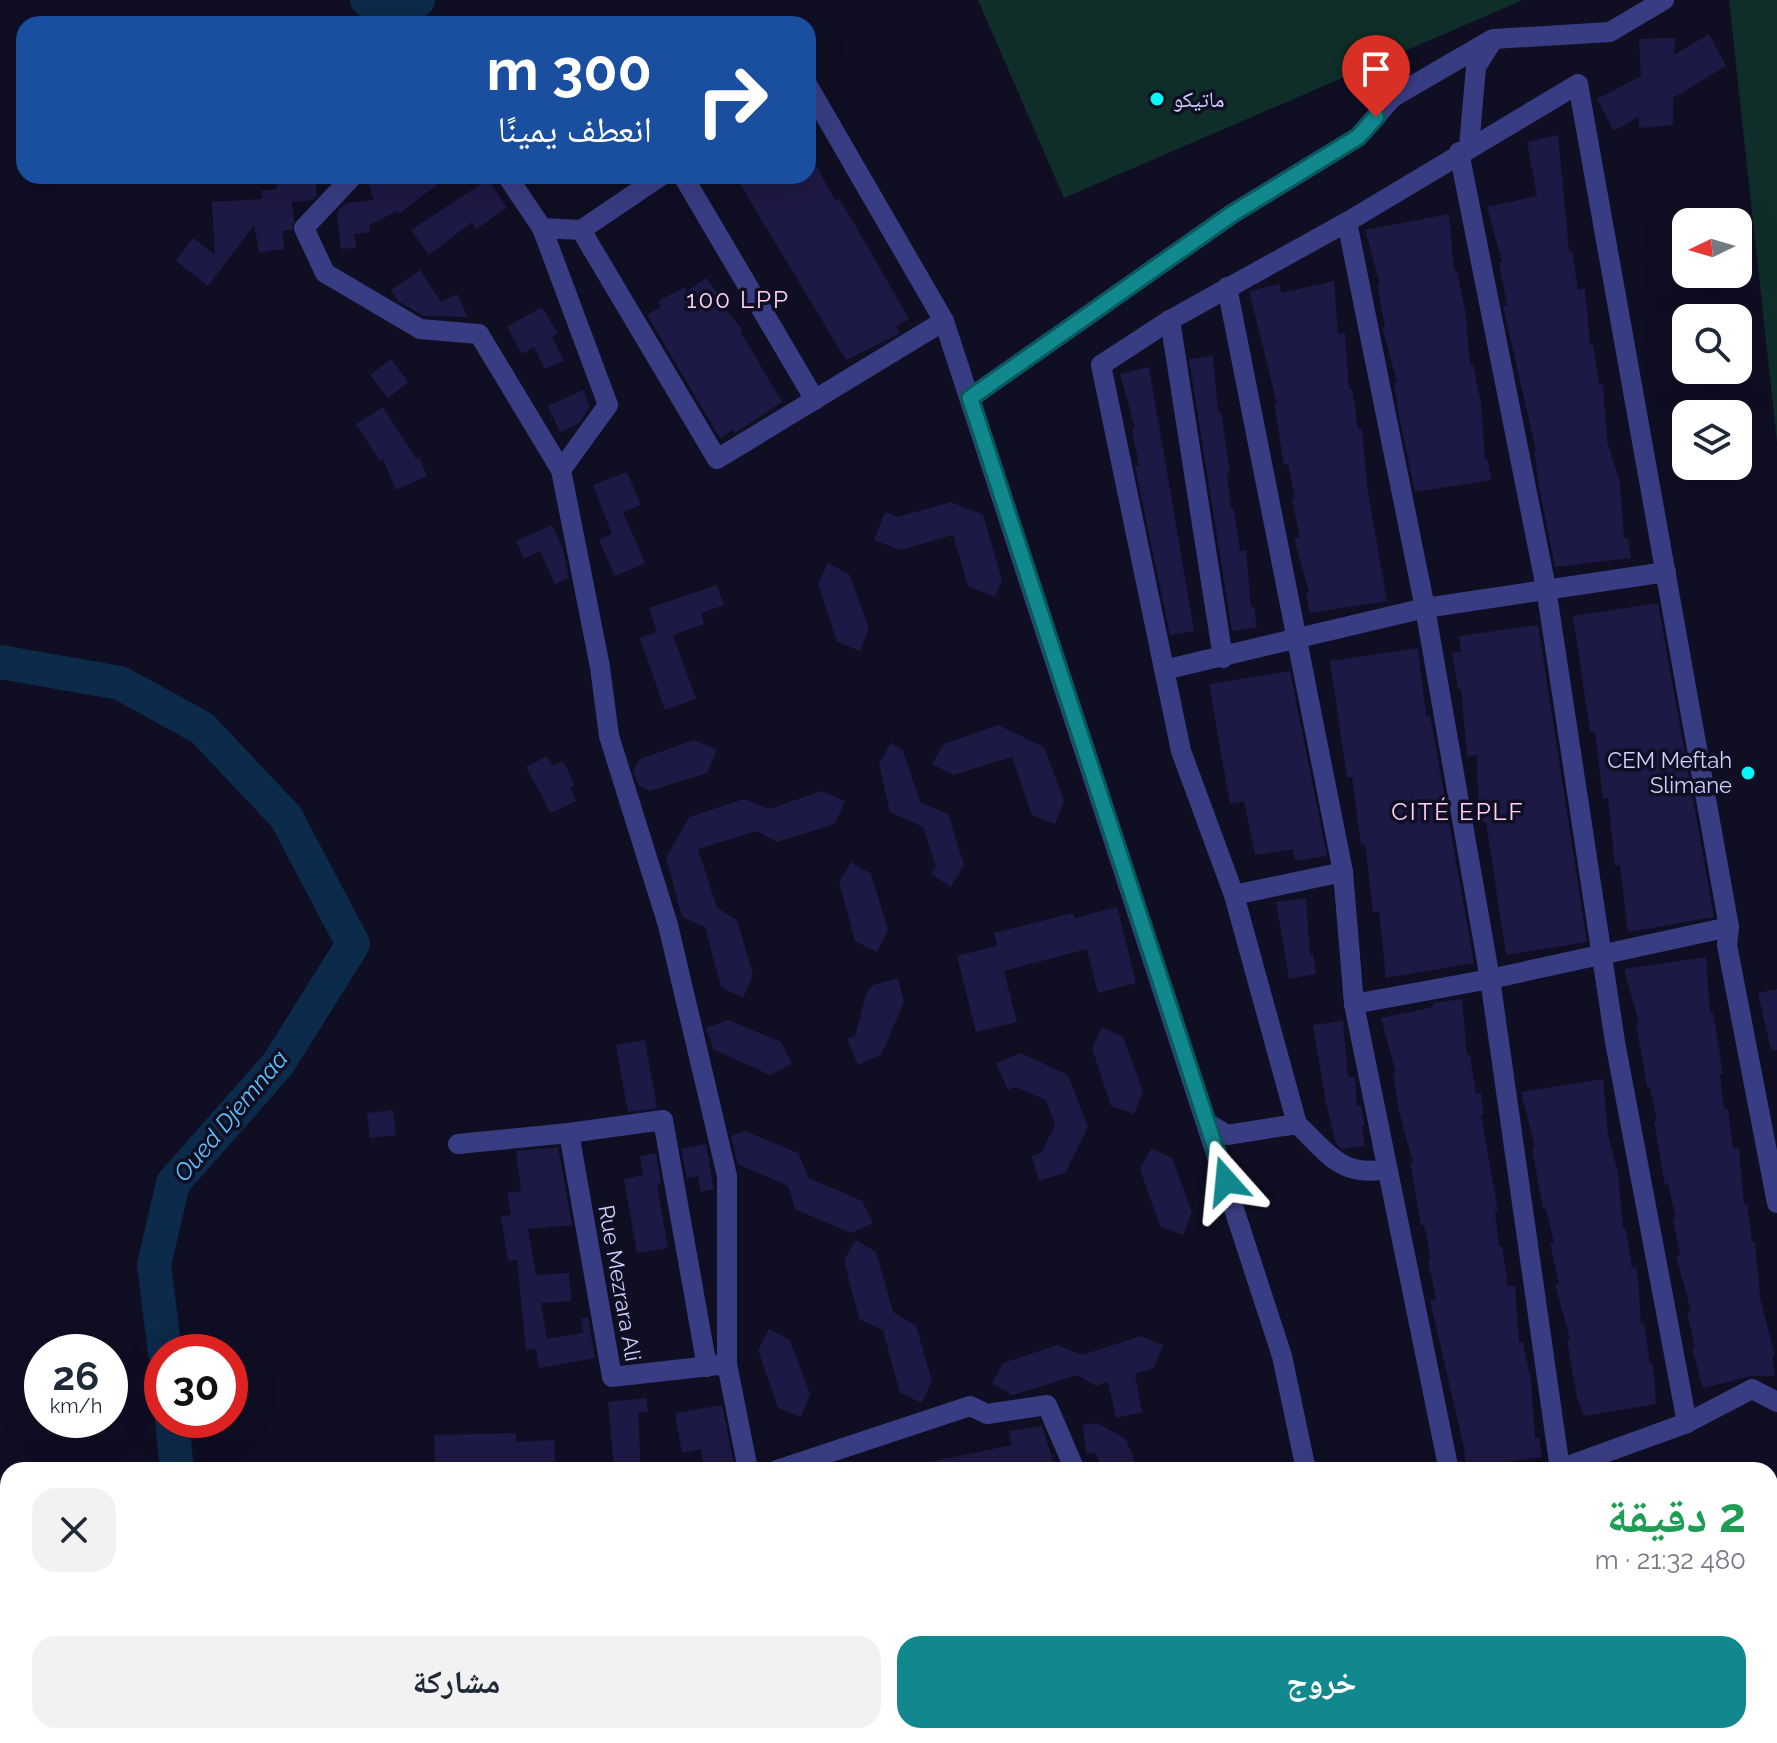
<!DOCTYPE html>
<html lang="ar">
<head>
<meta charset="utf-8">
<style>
  :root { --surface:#fff; --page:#f2f2f3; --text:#1f2937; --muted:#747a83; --accent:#11888e }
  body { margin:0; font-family:Raleway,"Noto Naskh Arabic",sans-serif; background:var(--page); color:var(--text); direction:rtl; height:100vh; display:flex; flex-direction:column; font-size:30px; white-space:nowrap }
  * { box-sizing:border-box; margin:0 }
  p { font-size:26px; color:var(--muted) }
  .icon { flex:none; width:44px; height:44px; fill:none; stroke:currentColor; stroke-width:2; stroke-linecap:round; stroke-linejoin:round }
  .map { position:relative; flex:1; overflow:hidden; direction:ltr }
  .sheet { position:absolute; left:0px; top:1462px; width:1778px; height:282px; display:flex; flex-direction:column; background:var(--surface); border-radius:24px 24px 0 0; box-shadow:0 8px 32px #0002; direction:rtl }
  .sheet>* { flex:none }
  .banner { position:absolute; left:16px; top:16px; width:800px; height:168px; border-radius:24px; box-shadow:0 8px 32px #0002; direction:rtl; background:#1a4fa0; color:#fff; overflow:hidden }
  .needle { width:52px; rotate:265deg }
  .tools { position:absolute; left:1672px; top:208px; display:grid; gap:16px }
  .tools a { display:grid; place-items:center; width:80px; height:80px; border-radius:16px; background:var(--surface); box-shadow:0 8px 32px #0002; font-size:40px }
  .speed { position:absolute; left:24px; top:1334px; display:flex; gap:16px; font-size:40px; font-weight:700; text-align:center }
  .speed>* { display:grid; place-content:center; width:104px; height:104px; border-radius:50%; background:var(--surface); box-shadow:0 8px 32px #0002; line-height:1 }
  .speed small { font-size:20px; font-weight:400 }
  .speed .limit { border:12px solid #d22; background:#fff; color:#111 }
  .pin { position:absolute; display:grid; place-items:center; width:68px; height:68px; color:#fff; margin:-82px -34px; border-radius:50% 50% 50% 0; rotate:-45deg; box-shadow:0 0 8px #0007 }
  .pin .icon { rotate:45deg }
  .me { position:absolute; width:88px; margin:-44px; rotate:342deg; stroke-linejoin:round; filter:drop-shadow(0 0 6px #0008) }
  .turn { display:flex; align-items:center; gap:28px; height:168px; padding:0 32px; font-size:36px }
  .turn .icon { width:104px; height:104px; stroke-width:2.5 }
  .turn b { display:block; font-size:56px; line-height:68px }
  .round { display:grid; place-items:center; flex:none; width:84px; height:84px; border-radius:24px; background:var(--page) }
  .headline { display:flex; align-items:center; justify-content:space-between; height:136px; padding:0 32px }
  h1 { font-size:48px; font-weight:700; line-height:60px; color:#1e9e55 }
  .primary-button { display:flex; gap:16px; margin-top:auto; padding:16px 32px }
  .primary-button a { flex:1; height:92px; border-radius:24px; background:var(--accent); color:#fff; font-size:32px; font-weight:700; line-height:92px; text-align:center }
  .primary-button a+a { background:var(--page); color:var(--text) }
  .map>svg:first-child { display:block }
  .green { fill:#102e29 }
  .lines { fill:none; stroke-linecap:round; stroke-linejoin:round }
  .river { stroke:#0c2a49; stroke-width:34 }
  .building { fill:#1d1945 }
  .minor { stroke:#383d83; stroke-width:20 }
  .major { stroke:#ae57ff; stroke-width:24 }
  .route-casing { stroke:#0b585c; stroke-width:20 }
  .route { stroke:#11888e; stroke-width:14 }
  .poi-dot { fill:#00fbf9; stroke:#0f0e23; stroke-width:3 }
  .labels { text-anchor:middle; stroke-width:7; stroke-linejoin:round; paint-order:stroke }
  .poi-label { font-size:22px; fill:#d0d0ff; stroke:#0f0e23; text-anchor:start }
  .street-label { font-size:22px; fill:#d0d0ff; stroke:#0f0e23 }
  .neighbourhood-label { font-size:24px; letter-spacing:2px; fill:#ffd2f3; stroke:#0f0e23 }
  .water-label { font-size:24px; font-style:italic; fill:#5ec6ff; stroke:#0f0e23 }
</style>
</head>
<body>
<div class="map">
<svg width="1777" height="1743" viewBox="0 0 1777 1743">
  <rect width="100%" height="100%" fill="#0f0e23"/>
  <g class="green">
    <path d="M978,0H1523L1064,198Z"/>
    <path d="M1729,0H1777V442Z"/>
  </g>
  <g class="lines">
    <g class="river">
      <path d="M367,0L406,3L418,0"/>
      <path d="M0,662L120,683L202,728L286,817L353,944L278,1064L173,1183L154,1265L165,1352"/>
      <path d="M172,1420L177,1470"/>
      <path d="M160,1743L164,1736"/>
    </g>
  </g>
  <g class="building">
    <path d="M1709,34L1726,66L1673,98V125L1639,128V116L1614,131L1597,99L1641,76L1639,39L1675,38L1674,55Z"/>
    <path d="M1558,135L1569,251H1572L1578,290L1585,289L1590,345H1593L1599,385L1603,384L1607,441L1620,482L1624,538H1628L1631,558L1555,567L1540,492L1534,451H1536L1503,306L1507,305L1499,262H1502L1487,207L1537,196L1527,142Z"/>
    <path d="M808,151L835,200L839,199L854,223L909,319L896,327L900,333L846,360L735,176H808Z"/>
    <path d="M276,176H315L317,195L313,200L292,202L294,220L292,230L282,231L284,249L259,252L254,225L208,286L176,261L193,238L215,255L212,202L262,199L261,191L277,189Z"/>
    <path d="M366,176H448L399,214L398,211L369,225L370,232L354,234L356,248L341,249L337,212L346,203L374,200Z"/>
    <path d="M484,182H490L507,208L476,229L472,222L429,255L411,230Z"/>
    <path d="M1449,214L1454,271H1457L1465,309L1470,365H1473L1481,403L1485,460H1488L1491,480L1415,492L1399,416L1394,383L1397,382L1382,327H1385L1377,285L1380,284L1365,230Z"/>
    <path d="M420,270L441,302L457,294L468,317L424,316L398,301L391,290Z"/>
    <path d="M706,278L719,295L716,298L742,329L740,331L782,402L735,433L733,430L720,438L647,315L661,307L658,301L685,287L686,292Z"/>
    <path d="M1334,281L1338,334L1345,333L1349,390L1352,389L1358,429H1362L1367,485L1387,601L1310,613L1306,593H1309L1294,538L1300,537L1292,499L1295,498L1288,464L1284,465L1274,404H1277L1249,291L1280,284L1281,293Z"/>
    <path d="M542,307L558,334L552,337L564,361L545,369L534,347L522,354L507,327Z"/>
    <path d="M1213,356L1218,412H1221L1230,473L1227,474L1231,509L1234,508L1240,551L1246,550L1251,607H1254L1257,627L1232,631L1189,359Z"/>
    <path d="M391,359L408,382L388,398L370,375Z"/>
    <path d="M1149,367L1194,631L1170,635L1135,466H1139L1132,429L1135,428L1120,374Z"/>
    <path d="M583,390L590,407L579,423L560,432L548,406Z"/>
    <path d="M383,407L416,459L419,457L427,476L396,490L383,459L380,461L356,424Z"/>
    <path d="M627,472L641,505L623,512L645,563L615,576L599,540L612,534L593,485Z"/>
    <path d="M951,502L983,515L1002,580L995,597L968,586L953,535L900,550L874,540L885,512L898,517Z"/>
    <path d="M552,525L563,549L569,578L555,584L540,551L524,559L516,541Z"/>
    <path d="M828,563L849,574L869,628L860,651L837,642L818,584Z"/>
    <path d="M717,585L724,605L701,613L704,624L673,635L696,699L665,710L640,638L657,632L649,608Z"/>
    <path d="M1658,603L1714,917L1628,932L1620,865L1615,866L1608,798L1603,799L1595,732H1590L1573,616Z"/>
    <path d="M1538,625L1587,942L1506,955L1486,822H1479L1477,755L1467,756L1461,689H1458L1452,653L1461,652L1459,636Z"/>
    <path d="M1418,648L1426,715H1430L1474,963L1386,978L1379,911L1373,912L1365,844L1361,845L1352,777L1347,778L1330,661Z"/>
    <path d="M1290,671L1327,856L1295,861L1293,849L1255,855L1244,801L1230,804L1209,684Z"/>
    <path d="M998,725L1044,747L1064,801L1055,824L1032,815L1012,757L953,775L932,764L944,744Z"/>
    <path d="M694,740L717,750L707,773L649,791L638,785L633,770L640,759Z"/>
    <path d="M891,743L903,750L920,802L948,814L964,865L951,887L931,874L936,867L923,827L890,812L879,764Z"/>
    <path d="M547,756L552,766L563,761L575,785L570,788L576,801L551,813L526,767Z"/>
    <path d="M822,791L845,801L835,824L777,842L757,831L698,849L717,908L737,920L753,975L743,998L721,987L705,927L682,917L666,858L689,817L744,799L769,809Z"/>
    <path d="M851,862L871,874L888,930L877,952L855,941L839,882Z"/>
    <path d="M1306,898L1310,955L1313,954L1316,974L1289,979L1276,902Z"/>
    <path d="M1117,907L1136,983L1098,993L1087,949L1004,971L1017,1022L976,1032L957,956L997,946L994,933L1073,913L1074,918Z"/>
    <path d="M1706,957L1710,1013H1713L1723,1074H1720L1724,1109H1728L1733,1149L1739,1148L1744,1205L1747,1204L1752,1242H1755L1760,1298L1775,1356L1772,1357L1775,1376H1751L1703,1388L1692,1349L1695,1348L1687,1312L1691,1311L1676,1256L1680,1255L1673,1219L1676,1218L1668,1184L1665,1185L1654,1122L1657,1121L1650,1087H1647L1636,1024L1639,1023L1624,969Z"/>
    <path d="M898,978L904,1002L881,1055L858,1065L847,1039L855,1036L867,992L873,985Z"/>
    <path d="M1777,989V1050H1771L1758,993Z"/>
    <path d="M1462,999L1467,1055H1470L1476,1094L1481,1093L1484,1114L1481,1115L1498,1211L1495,1212L1499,1246H1502L1508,1286H1515L1519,1342H1523L1531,1381L1535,1438L1539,1437L1542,1457L1466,1468L1464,1448L1430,1301L1436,1300L1428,1260L1431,1259L1424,1225H1421L1410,1163H1413L1398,1108L1393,1074L1396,1073L1381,1018L1433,1007V1003Z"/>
    <path d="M728,1020L781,1042L792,1064L770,1075L714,1050L706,1028Z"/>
    <path d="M1343,1021L1348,1077H1355L1357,1106L1361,1105L1365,1126L1362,1127L1365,1146L1342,1149L1336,1144L1326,1102L1313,1025Z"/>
    <path d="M1102,1027L1123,1037L1143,1091L1134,1114L1111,1106L1092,1048Z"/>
    <path d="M645,1040L657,1108L628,1112L616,1045Z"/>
    <path d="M1021,1053L1068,1075L1088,1127L1065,1173L1039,1181L1032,1156L1041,1153L1055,1125L1046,1100L1015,1087L1008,1090L996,1063Z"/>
    <path d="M1603,1079L1608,1135L1618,1172L1623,1229L1626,1228L1632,1268L1637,1267L1641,1324H1644L1650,1364H1653L1656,1404L1584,1416L1577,1398L1567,1340L1570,1339L1555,1285L1559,1284L1550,1243H1554L1546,1209H1543L1532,1148L1535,1147L1521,1092Z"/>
    <path d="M393,1110L396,1135L370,1138L367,1113Z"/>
    <path d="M745,1131L798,1153L809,1178L862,1201L873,1223L851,1233L795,1209L788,1186L738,1164L731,1136Z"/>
    <path d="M706,1144L714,1189L701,1192L698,1176L687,1178L681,1149Z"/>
    <path d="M558,1147L572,1225L528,1229L536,1275L569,1273L571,1301L541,1303L547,1339L583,1333L581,1318L588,1317L595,1358L539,1368L536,1349L526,1350L517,1260L508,1261L501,1216L511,1215L507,1193L521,1191L516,1151Z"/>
    <path d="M1151,1148L1172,1158L1192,1212L1183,1235L1160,1226L1140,1169Z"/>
    <path d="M656,1153L661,1183L657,1184L668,1248L637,1253L624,1179L643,1175L640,1156Z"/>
    <path d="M856,1240L876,1252L893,1312L916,1326L932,1381L922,1403L900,1393L883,1330L859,1319L844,1260Z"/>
    <path d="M769,1329L790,1340L810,1394L801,1417L778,1408L758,1350Z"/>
    <path d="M1141,1336L1163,1345L1154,1368L1135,1374L1142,1412L1116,1418L1108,1382L1096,1386L1077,1375L1013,1395L992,1384L1003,1363L1057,1345L1082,1355Z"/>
    <path d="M646,1398L648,1412L638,1413L641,1470H614L608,1402Z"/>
    <path d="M722,1405L735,1470H704L701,1449L682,1453L675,1413Z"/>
    <path d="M1097,1423L1126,1439L1138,1470H1102L1096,1453L1086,1454L1083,1425Z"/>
    <path d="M1042,1426L1056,1470H924V1463L1012,1445L1009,1431Z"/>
    <path d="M516,1433V1442L554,1440L556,1470L435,1467L434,1435Z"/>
  </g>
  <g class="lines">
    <g class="minor">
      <path d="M808,86L944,321L1282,1356L1306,1470"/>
      <path d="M1469,147L1476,67L1491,43"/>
      <path d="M1459,152L1546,588L1615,1042L1687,1423"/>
      <path d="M353,176L304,228L325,273L420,329L479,334L561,470L600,667L609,736L668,925L727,1176V1364"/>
      <path d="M507,176L542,228L608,405L561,470"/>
      <path d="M661,176L581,230L717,459L944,321"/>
      <path d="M683,176L815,400"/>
      <path d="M1347,222L1425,608L1490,979L1560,1469"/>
      <path d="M542,228L581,230"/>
      <path d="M1227,287L1343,872L1354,1004L1448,1466L1453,1470"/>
      <path d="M1170,320L1101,365L1181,751L1234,895L1297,1124L1227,1135L1206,1122"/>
      <path d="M970,398L1232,214L1358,137L1393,97L1493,39L1610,32L1664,0"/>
      <path d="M1223,658L1170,320L1347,222L1578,84L1729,927L1727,945L1777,1203"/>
      <path d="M1164,670L1425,608L1666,572"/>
      <path d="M1234,895L1343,872"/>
      <path d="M1354,1004L1490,979L1729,927"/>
      <path d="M1297,1124C1327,1152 1341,1178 1386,1169"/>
      <path d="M569,1133L663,1120L707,1367"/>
      <path d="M458,1144L569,1133L612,1377L727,1364L748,1470"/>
      <path d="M777,1470L970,1406L987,1414L1047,1405L1075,1470"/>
      <path d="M1557,1470L1687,1423L1752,1389L1777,1402"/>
      <path d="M1770,1522L1777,1520"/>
      <path d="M1770,1607L1777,1606"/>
      <path d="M800,1736L801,1743"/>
      <path d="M1046,1736L1055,1743"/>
      <path d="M1191,1736L1195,1743"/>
      <path d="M1364,1736L1365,1743"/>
      <path d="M1495,1736L1497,1743"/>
      <path d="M1770,1743L1777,1741"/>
    </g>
    <g class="major">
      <path d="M0,1688L8,1710"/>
      <path d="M17,1736L18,1743"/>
      <path d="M0,1742L1,1743"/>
    </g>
  </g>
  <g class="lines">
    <g class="route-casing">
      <path id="route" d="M1226,1181L970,398L1232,214L1358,137L1376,117"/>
    </g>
    <use href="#route" class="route"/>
  </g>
  <g class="poi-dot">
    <circle cx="1157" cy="99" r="8"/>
    <circle cx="1748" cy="773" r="8"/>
  </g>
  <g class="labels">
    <g class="poi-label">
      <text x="1173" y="107">ماتيكو</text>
      <text x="1732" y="768" text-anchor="end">CEM Meftah<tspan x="1732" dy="25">Slimane</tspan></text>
    </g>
    <g class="street-label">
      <text transform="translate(620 1283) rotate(80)" y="8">Rue Mezrara Ali</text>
    </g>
    <g class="neighbourhood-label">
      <text x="738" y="308">100 LPP</text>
      <text x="1458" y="820">CITÉ EPLF</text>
    </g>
    <g class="water-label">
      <text transform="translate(231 1116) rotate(-50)" y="8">Oued Djemnaa</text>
    </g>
  </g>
</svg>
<div class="tools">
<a><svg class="needle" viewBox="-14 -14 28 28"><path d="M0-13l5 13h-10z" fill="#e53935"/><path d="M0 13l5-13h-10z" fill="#747a83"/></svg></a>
<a><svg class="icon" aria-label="search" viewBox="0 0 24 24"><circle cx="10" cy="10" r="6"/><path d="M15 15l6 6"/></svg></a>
<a><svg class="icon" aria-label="layers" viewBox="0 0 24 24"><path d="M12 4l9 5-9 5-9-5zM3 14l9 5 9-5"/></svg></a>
</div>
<div class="speed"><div>26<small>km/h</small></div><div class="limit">30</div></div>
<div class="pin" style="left:1376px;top:117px;background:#d93025"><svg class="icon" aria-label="arrive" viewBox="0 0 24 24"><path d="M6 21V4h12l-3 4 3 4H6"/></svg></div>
<svg class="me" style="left:1226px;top:1181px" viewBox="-20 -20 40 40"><path d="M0-17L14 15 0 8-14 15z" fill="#11888e" stroke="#fff" stroke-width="4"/></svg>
<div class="banner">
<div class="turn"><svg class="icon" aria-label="right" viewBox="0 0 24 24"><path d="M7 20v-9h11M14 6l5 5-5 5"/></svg><div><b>300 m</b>انعطف يمينًا</div></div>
</div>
<section class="sheet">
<div class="headline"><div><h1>2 دقيقة</h1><p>480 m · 21:32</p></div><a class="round"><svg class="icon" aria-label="close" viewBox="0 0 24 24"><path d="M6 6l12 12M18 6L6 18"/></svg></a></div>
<div class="primary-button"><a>خروج</a><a>مشاركة</a></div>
</section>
</div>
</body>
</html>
